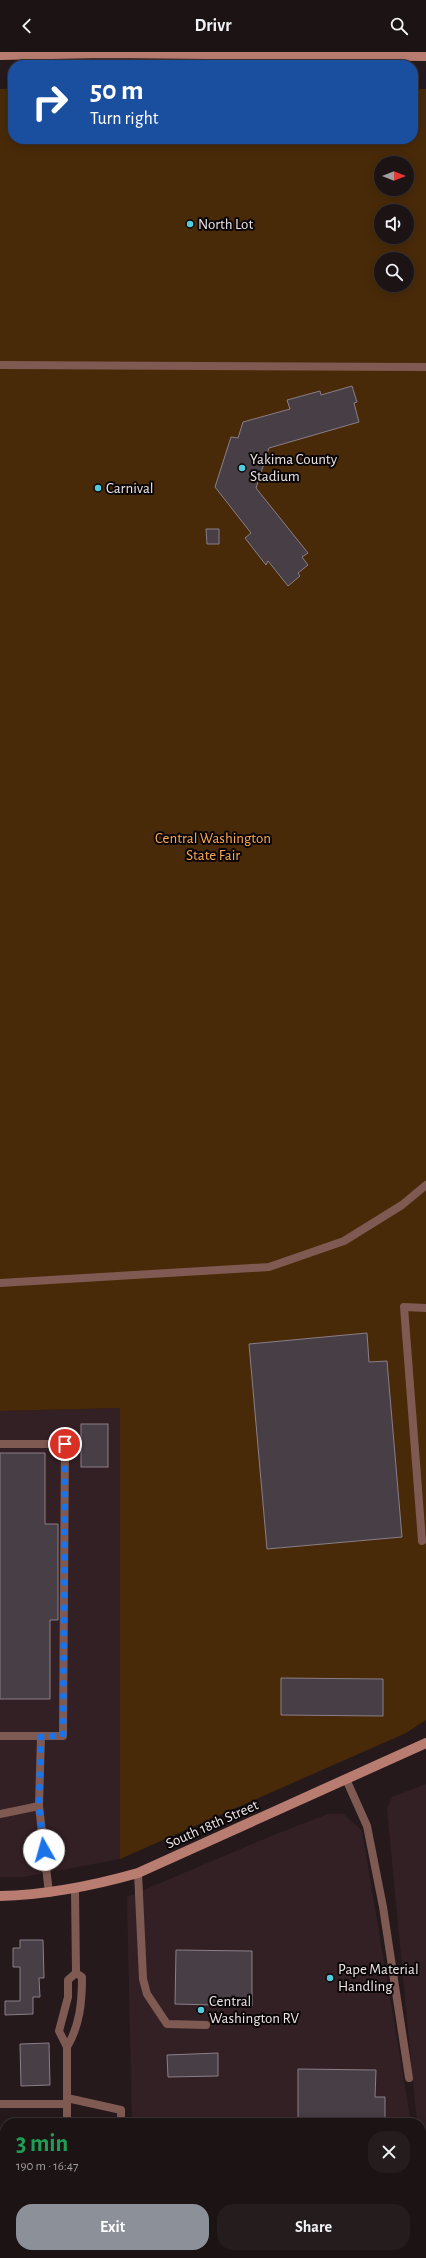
<!DOCTYPE html>
<html lang="en">
<head>
<meta charset="utf-8">
<style>
  :root { --surface:#1c1315; --page:#251c1e; --text:#f1f3f6; --muted:#a09ea0; --line:#3a3234; --accent:#8c9099 }
  body { margin:0; font-family:"Alegreya Sans",sans-serif; background:var(--page); color:var(--text); height:100vh; display:flex; flex-direction:column; font-size:15px; white-space:nowrap }
  * { box-sizing:border-box; margin:0 }
  p { font-size:13px; color:var(--muted) }
  .icon { flex:none; width:22px; height:22px; fill:none; stroke:currentColor; stroke-width:2; stroke-linecap:round; stroke-linejoin:round }
  .map { position:relative; flex:1; overflow:hidden }
  .drawer { position:absolute; left:0px; top:2066px; width:426px; height:140px; display:flex; flex-direction:column; background:var(--surface); border-radius:16px 16px 0 0; box-shadow:0 2px 10px #0003,0 0 0 1px var(--line) }
  .drawer>* { flex:none }
  .top-card { position:absolute; left:8px; top:8px; width:410px; height:84px; border-radius:16px; box-shadow:0 2px 10px #0003,0 0 0 1px var(--line); background:#1a4fa0; color:#fff; overflow:hidden }
  .needle { width:26px; rotate:90deg }
  .buttons { position:absolute; left:374px; top:104px; display:grid; gap:8px }
  .buttons a { display:grid; place-items:center; width:40px; height:40px; border-radius:50%; background:var(--surface); box-shadow:0 2px 10px #0003,0 0 0 1px var(--line); font-size:20px }
  .pin { position:absolute; display:grid; place-items:center; width:34px; height:34px; color:#fff; margin:-17px; border:2px solid #fff; border-radius:50%; box-shadow:0 1px 4px #0007 }
  .me { position:absolute; width:44px; margin:-22px; rotate:353deg; stroke-linejoin:round; filter:drop-shadow(0 0 3px #0008) }
  .turn { display:flex; align-items:center; gap:14px; height:84px; padding:0 16px; font-size:18px }
  .turn .icon { width:52px; height:52px; stroke-width:2.5 }
  .turn b { display:block; font-size:28px; line-height:34px }
  .round { display:grid; place-items:center; flex:none; width:42px; height:42px; border-radius:16px; background:var(--page) }
  .head { display:flex; align-items:center; justify-content:space-between; height:68px; padding:0 16px }
  h1 { font-size:24px; font-weight:600; line-height:30px; color:#1e9e55 }
  .button { display:flex; gap:8px; margin-top:auto; padding:8px 16px }
  .button a { flex:1; height:46px; border-radius:16px; background:var(--accent); color:#fff; font-size:16px; font-weight:600; line-height:46px; text-align:center }
  .button a+a { background:var(--page); color:var(--text) }
  header { display:flex; justify-content:space-between; align-items:center; height:52px; padding:0 16px; background:var(--surface); font-size:18px; font-weight:600 }
  .map>svg:first-child { display:block }
  .built { fill:#332025 }
  .green { fill:#482a09; fill-rule:evenodd }
  .building { fill:#483e46; stroke:#8a7e88 }
  .lines { fill:none; stroke-linecap:round; stroke-linejoin:round }
  .lane { stroke:#7f5a52; stroke-width:8 }
  .secondary { stroke:#b87d70; stroke-width:10 }
  .route { stroke:#1a73e8; stroke-width:7; stroke-dasharray:0 12.6 }
  .poi-dot { fill:#53cbdc; stroke:#0a0607; stroke-width:1.5 }
  .labels { text-anchor:middle; stroke-width:4; stroke-linejoin:round; paint-order:stroke }
  .poi-label { font-size:15px; fill:#eee5e7; stroke:#0a0607; text-anchor:start }
  .park-label { font-size:15px; fill:#feaa52; stroke:#0a0607 }
  .street-label { font-size:15px; fill:#eee5e7; stroke:#0a0607 }
</style>
</head>
<body>
<header><svg class="icon" aria-label="back" viewBox="0 0 24 24"><path d="M15 5l-7 7 7 7"/></svg>Drivr<svg class="icon" aria-label="search" viewBox="0 0 24 24"><circle cx="10" cy="10" r="6"/><path d="M15 15l6 6"/></svg></header>
<div class="map">
<svg width="426" height="2206" viewBox="0 0 426 2206">
  <rect width="100%" height="100%" fill="#25191c"/>
  <g class="built">
    <path d="M120,1356V1807L23,1825H0V1359Z"/>
    <path d="M426,1732V2151L421,2153V2132L423,2143L421,2071H417L387,1757L392,1745Z"/>
    <path d="M328,1762H344L362,1779L411,2071H132L127,1845L276,1782Z"/>
    <path d="M134,2201H263L245,2206H135Z"/>
  </g>
  <path class="green" d="M0,37H13V87H413V37H426V1668L406,1681L120,1807V1356L0,1359ZM381,111H407V137H381ZM381,159H407V185H381ZM381,207H407V233H381Z"/>
  <g class="building">
    <path d="M352,334L357,350L354,351L359,370L269,396L256,436L308,501L302,505L308,513L298,521L300,524L288,534L268,509L266,513L245,486L251,481L215,435L231,385L238,386L243,370L290,357L287,348L320,339L321,343Z"/>
    <path d="M206,477H219V492H207Z"/>
    <path d="M367,1281L369,1310L387,1309L402,1485L267,1497L249,1292Z"/>
    <rect x="81" y="1372" width="27" height="43"/>
    <path d="M0,1401H45V1472H58V1568H50V1647H0Z"/>
    <path d="M281,1626L383,1627V1664L281,1663Z"/>
    <path d="M20,1888H43L44,1926H39L40,1945H33V1962L5,1963V1949H20V1915H13V1896H20Z"/>
    <path d="M176,1898L252,1899V1954L175,1952Z"/>
    <path d="M49,1991L50,2033L21,2034L20,1992Z"/>
    <path d="M218,2001V2024L168,2025L167,2003Z"/>
    <path d="M298,2017L376,2018L375,2045H385V2069H376V2071H298Z"/>
  </g>
  <g class="lines">
    <g class="lane">
      <path d="M0,313L426,315"/>
      <path d="M0,1231L269,1215L344,1189L402,1153L426,1133"/>
      <path d="M0,1392H65L63,1684H0"/>
      <path d="M422,1489L404,1255L426,1256"/>
      <path d="M41,1684L39,1754L49,1841"/>
      <path d="M346,1727L367,1774L383,1855L409,2026"/>
      <path d="M0,1762L39,1754"/>
      <path d="M138,1821L143,1927L147,1942L167,1972L206,1973"/>
      <path d="M75,1837L76,1921"/>
      <path d="M76,1921L82,1925C82,1950 80,1973 67,1995L59,1979L68,1945V1928Z"/>
      <path d="M67,1995V2071"/>
      <path d="M67,2046L121,2058V2071"/>
      <path d="M0,2052H67"/>
      <path d="M68,2201V2206"/>
      <path d="M105,2206L120,2201"/>
    </g>
    <g class="secondary">
      <path d="M0,3L105,1L426,4"/>
      <path d="M0,1844C48,1843 92,1834 138,1821L426,1691"/>
    </g>
  </g>
  <g class="lines">
    <path class="route" d="M44,1798L39,1754L41,1684H63L65,1392"/>
  </g>
  <g class="poi-dot">
    <circle cx="190" cy="172" r="4"/>
    <circle cx="242" cy="416" r="4"/>
    <circle cx="98" cy="436" r="4"/>
    <circle cx="330" cy="1926" r="4"/>
    <circle cx="201" cy="1958" r="4"/>
  </g>
  <g class="labels">
    <g class="poi-label">
      <text x="198" y="177">North Lot</text>
      <text x="250" y="412">Yakima County<tspan x="250" dy="17">Stadium</tspan></text>
      <text x="106" y="441">Carnival</text>
      <text x="338" y="1922">Pape Material<tspan x="338" dy="17">Handling</tspan></text>
      <text x="209" y="1954">Central<tspan x="209" dy="17">Washington RV</tspan></text>
    </g>
    <g class="park-label">
      <text x="213" y="791">Central Washington<tspan x="213" dy="17">State Fair</tspan></text>
    </g>
    <g class="street-label">
      <text transform="translate(212 1772) rotate(-24)" y="5">South 18th Street</text>
    </g>
  </g>
</svg>
<div class="buttons">
<a><svg class="needle" viewBox="-14 -14 28 28"><path d="M0-13l5 13h-10z" fill="#e53935"/><path d="M0 13l5-13h-10z" fill="#a09ea0"/></svg></a>
<a><svg class="icon" aria-label="sound" viewBox="0 0 24 24"><path d="M4 9h4l5-4v14l-5-4H4zM17 9q2 3 0 6"/></svg></a>
<a><svg class="icon" aria-label="search" viewBox="0 0 24 24"><circle cx="10" cy="10" r="6"/><path d="M15 15l6 6"/></svg></a>
</div>
<div class="pin" style="left:65px;top:1392px;background:#d93025"><svg class="icon" aria-label="arrive" viewBox="0 0 24 24"><path d="M6 21V4h12l-3 4 3 4H6"/></svg></div>
<svg class="me" style="left:44px;top:1798px" viewBox="-20 -20 40 40"><circle r="19" fill="#fff"/><path d="M0-13L10 11 0 6-10 11z" fill="#1a73e8"/></svg>
<div class="top-card">
<div class="turn"><svg class="icon" aria-label="right" viewBox="0 0 24 24"><path d="M7 20v-9h11M14 6l5 5-5 5"/></svg><div><b>50 m</b>Turn right</div></div>
</div>
<section class="drawer">
<div class="head"><div><h1>3 min</h1><p>190 m · 16:47</p></div><a class="round"><svg class="icon" aria-label="close" viewBox="0 0 24 24"><path d="M6 6l12 12M18 6L6 18"/></svg></a></div>
<div class="button"><a>Exit</a><a>Share</a></div>
</section>
</div>
</body>
</html>
